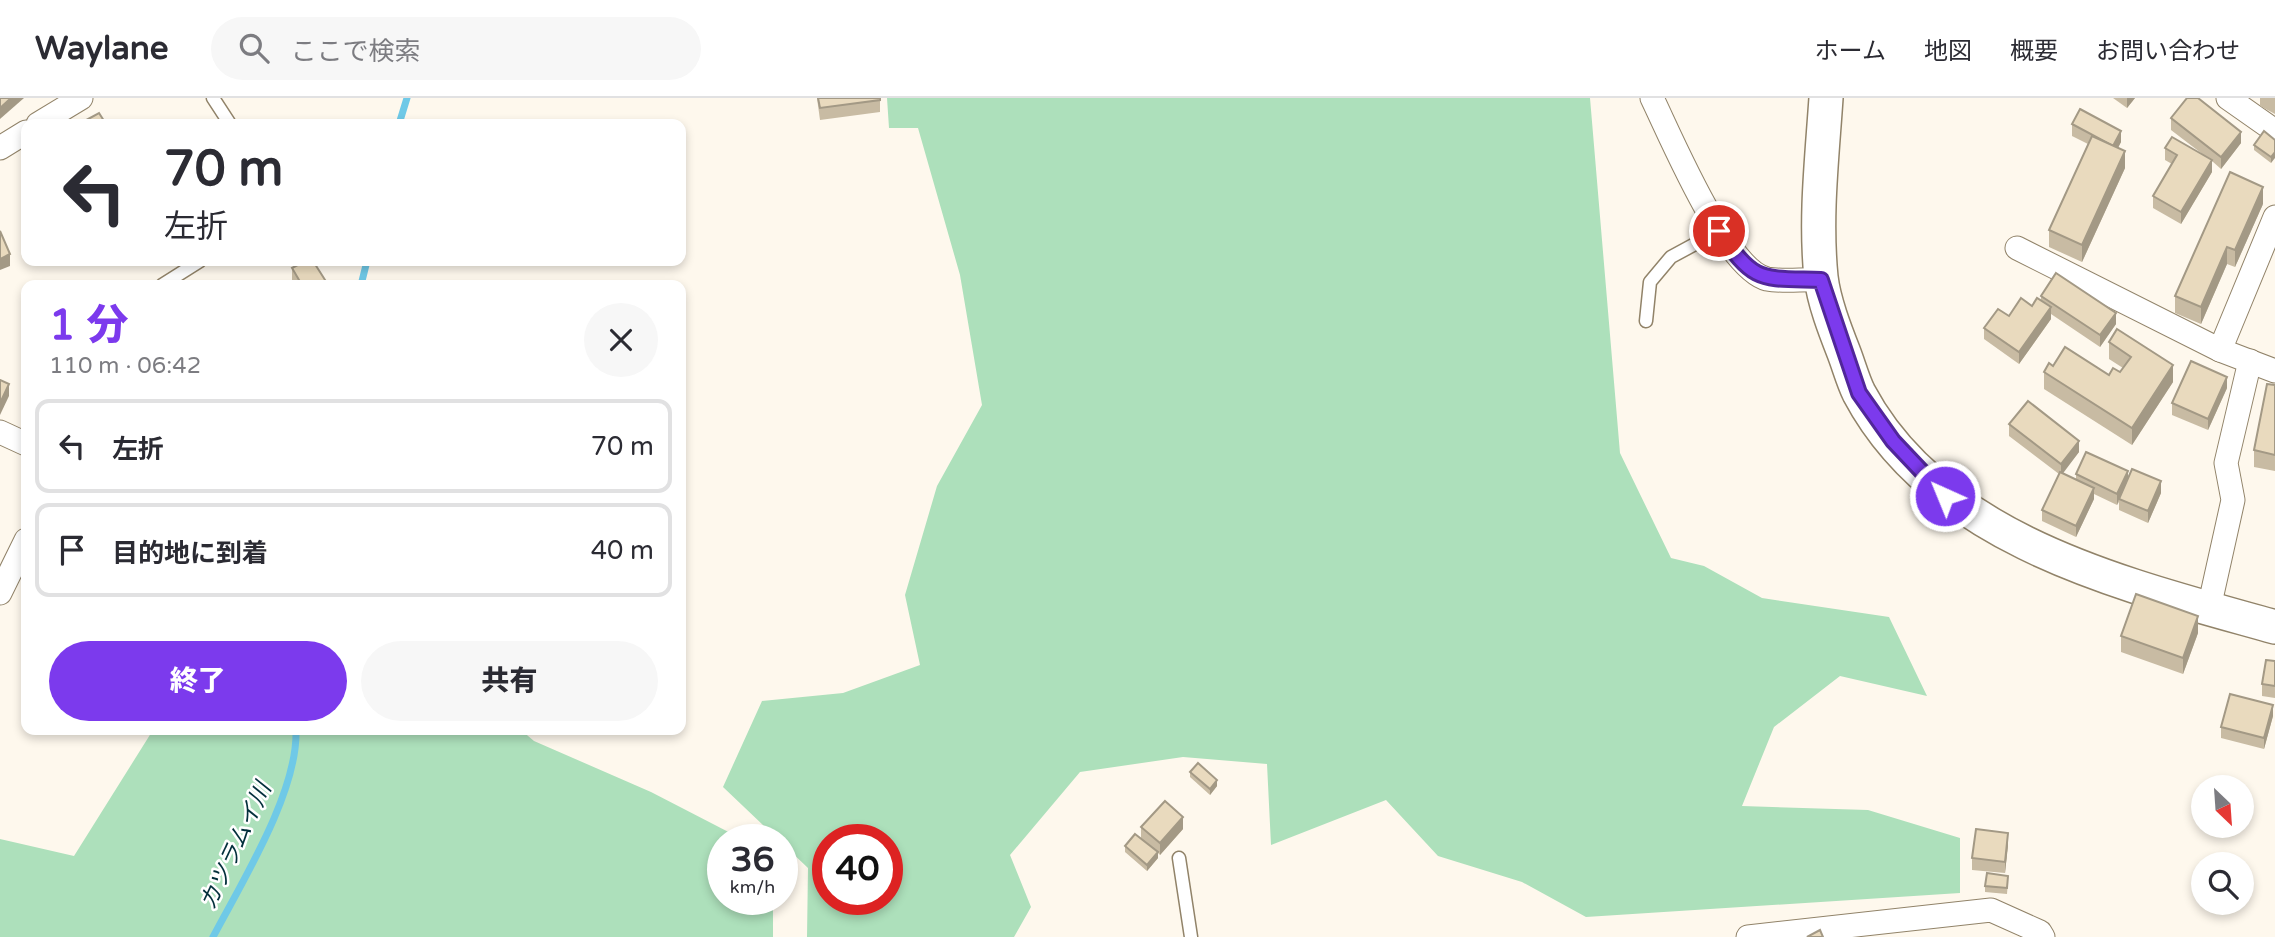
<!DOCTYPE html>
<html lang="ja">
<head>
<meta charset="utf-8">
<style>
  :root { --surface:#fff; --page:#f7f7f7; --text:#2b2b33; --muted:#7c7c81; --line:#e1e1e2; --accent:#7c3aed }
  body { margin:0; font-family:"Varela Round","Noto Sans JP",sans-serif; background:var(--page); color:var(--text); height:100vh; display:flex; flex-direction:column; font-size:26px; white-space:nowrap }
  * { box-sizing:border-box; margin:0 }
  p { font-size:23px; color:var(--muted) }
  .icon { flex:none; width:38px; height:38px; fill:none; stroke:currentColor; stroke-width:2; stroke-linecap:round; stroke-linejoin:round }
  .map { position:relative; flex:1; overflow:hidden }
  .side { position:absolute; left:21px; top:182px; width:665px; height:455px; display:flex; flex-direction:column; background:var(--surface); border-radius:14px; box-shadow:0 4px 10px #0003 }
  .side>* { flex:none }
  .top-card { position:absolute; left:21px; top:21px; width:665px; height:147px; border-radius:14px; box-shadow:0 4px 10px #0003; background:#fff; color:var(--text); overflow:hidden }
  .needle { width:46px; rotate:155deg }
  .buttons { position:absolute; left:2191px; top:677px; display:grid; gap:14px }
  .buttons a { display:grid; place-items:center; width:63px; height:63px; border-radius:50%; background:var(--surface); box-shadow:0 4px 10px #0003; font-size:35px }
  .speed { position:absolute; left:707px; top:726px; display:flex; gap:14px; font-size:35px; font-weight:700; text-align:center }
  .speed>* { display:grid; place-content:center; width:91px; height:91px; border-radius:50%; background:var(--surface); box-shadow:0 4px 10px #0003; line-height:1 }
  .speed small { font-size:18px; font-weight:400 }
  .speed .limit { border:10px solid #d22; background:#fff; color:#111 }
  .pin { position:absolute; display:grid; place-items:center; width:60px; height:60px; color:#fff; margin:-30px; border:4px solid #fff; border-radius:50%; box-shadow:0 2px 7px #0007 }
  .me { position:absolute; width:77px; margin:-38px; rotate:316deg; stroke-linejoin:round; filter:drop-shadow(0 0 5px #0008) }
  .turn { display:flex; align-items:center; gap:24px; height:147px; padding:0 28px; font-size:32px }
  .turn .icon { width:91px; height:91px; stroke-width:2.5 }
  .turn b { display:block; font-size:49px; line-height:60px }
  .round { display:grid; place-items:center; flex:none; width:74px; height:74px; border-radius:37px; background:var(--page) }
  .headline { display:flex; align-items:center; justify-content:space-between; height:119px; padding:0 28px }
  h1 { font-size:42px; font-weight:800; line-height:52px; color:var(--accent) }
  .primary-button { display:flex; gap:14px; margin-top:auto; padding:14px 28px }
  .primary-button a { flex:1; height:80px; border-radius:42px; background:var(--accent); color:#fff; font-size:28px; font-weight:800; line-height:80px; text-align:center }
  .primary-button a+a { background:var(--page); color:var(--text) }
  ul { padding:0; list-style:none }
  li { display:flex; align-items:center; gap:21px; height:94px; margin:0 14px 10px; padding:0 14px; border:4px solid var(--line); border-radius:14px }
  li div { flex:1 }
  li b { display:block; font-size:26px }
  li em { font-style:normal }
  header { display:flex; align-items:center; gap:42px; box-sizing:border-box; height:98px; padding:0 35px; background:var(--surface); border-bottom:2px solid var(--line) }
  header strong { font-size:33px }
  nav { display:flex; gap:38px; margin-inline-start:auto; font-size:24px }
  .search { width:490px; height:63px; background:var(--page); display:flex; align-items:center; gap:18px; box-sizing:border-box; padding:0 24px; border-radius:38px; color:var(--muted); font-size:26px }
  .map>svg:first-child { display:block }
  .green { fill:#ade0bb; fill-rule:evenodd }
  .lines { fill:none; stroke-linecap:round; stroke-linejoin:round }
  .stream { stroke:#6fc9e7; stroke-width:7 }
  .lane-casing { stroke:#918369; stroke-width:15 }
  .street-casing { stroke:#918369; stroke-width:25 }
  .secondary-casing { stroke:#918369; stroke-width:36 }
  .lane { stroke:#fff; stroke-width:12 }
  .street { stroke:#fff; stroke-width:23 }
  .secondary { stroke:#fff; stroke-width:33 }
  .wall { fill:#c8bba3 }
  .shaded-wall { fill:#a39985 }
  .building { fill:#e9dabe; stroke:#a39985; stroke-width:2 }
  .route-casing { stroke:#51269a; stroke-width:18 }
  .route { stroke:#7c3aed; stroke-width:12 }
  .labels { text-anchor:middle; stroke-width:5; stroke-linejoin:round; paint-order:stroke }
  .water-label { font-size:23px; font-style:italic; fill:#022f3b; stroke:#fff }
</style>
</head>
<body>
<header>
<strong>Waylane</strong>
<div class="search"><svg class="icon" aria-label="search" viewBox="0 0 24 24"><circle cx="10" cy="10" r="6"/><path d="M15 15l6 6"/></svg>ここで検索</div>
<nav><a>ホーム</a><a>地図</a><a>概要</a><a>お問い合わせ</a></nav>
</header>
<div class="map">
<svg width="2275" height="839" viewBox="0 0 2275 839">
  <rect width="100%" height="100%" fill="#fef8ed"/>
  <g class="green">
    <path d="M887,0H1590L1620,355L1671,460L1704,468L1762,500L1889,519L1927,598L1840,578L1774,629L1742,708L1868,712L1960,740V795L1586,819L1522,784L1438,758L1386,702L1271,747L1267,666L1183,659L1080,674L1010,757L1031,809L1014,839H807L808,770L723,689L762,603L843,595L920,567L905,497L937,388L982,307L960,177L918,30H889ZM828,742H887V802H828Z"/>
    <path d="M153,632H521L534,643L651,694L744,742H723V802H773V839H0V741L74,758Z"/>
  </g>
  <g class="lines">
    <g class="stream">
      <path d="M399,26L407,0"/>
      <path d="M361,187L367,163"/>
      <path d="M213,839C242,784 298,694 296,632"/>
    </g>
    <g class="lane-casing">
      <g id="lane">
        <path d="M213,0L230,26"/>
        <path d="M162,187L200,163"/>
        <path d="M1646,223L1650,184L1671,159L1719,133"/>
        <path d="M1179,760L1191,839"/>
      </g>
    </g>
    <g class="street-casing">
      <g id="street">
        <path d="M1652,0C1671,39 1726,171 1767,181C1783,184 1804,181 1821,182"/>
        <path d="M2228,0L2275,33"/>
        <path d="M38,26L81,0"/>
        <path d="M0,50L26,34"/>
        <path d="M2017,150L2220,252L2275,273"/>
        <path d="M2220,252L2275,119"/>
        <path d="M0,334L26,346"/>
        <path d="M0,495L26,442"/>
        <path d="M2209,510L2233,402L2226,365L2250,263"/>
        <path d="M1748,839L1991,812L2040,834L2043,839"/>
      </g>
    </g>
    <g class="secondary-casing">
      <path id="secondary" d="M1826,0C1822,60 1815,119 1821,179C1824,204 1835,232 1844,255C1849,268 1853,283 1859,295C1938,444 2126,487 2275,529"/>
    </g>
    <use href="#lane" class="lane"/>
    <use href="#street" class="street"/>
    <use href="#secondary" class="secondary"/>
  </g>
  <g class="wall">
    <path d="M817,0H880V14L820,22Z"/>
    <path d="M2113,0H2135L2127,10Z"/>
    <path d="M2260,0H2275V16L2260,8Z"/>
    <path d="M2171,20L2241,45L2221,71L2212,63V74L2181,126L2153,110V98L2172,66L2165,62V50L2205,58L2171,32Z"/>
    <path d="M2072,26L2121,44L2118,50L2125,70L2082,164L2049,149V132L2088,46L2072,38Z"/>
    <path d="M2275,42L2271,65L2254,52V47Z"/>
    <path d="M2263,106L2235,169L2227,166L2201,226L2175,215V198Z"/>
    <path d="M292,170L327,187H295L292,182Z"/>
    <path d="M2041,198L2116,226L2100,249L2051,216V221L2019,266L1984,241V230L2032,208L2041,202Z"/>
    <path d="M2109,244L2173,284L2132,347L2044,291V274L2053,268L2109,277L2120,274L2123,270L2109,261Z"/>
    <path d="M2275,287V373L2254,369V352Z"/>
    <path d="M2227,290L2208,332L2172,317V305Z"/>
    <path d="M2009,326L2079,354L2062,375L2076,381V376L2128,381L2161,395L2148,425L2119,412V404L2117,407L2094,396V401L2076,439L2042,423V412L2059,376L2009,338Z"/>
    <path d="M2198,535L2183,576L2121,554V538Z"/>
    <path d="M2275,563V600L2262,598V586Z"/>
    <path d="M2273,618L2264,651L2221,640V629Z"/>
    <path d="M1190,674L1217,688L1210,697L1190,679Z"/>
    <path d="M1141,729L1183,731L1160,757L1158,755V760L1147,773L1125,754V748L1141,741Z"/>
    <path d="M2008,747L2005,775L1972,772V760Z"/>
    <path d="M2008,783L2007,796L1985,794V788Z"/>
  </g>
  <g class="shaded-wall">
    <path d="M11,0H24L0,21V10Z"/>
    <path d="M2127,0H2135L2127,10Z"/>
    <path d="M2121,33V44L2113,59V48Z"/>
    <path d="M2241,34V45L2221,71V59Z"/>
    <path d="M2125,53V70L2082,164V147Z"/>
    <path d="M2275,54V60L2271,65V59Z"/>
    <path d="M2212,62V74L2181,126V114Z"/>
    <path d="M2263,89V106L2235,169V152Z"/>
    <path d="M2227,149V166L2201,226V209Z"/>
    <path d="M10,156V168L0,172V161Z"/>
    <path d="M2051,209V221L2019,266V254Z"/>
    <path d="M2116,215V226L2100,249V237Z"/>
    <path d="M2173,267V284L2132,347V330Z"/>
    <path d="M2227,279V290L2208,332V321Z"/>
    <path d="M9,286V298L0,317V305Z"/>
    <path d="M2079,343V354L2061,378V366Z"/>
    <path d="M2128,373V385L2119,401L2117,407V396Z"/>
    <path d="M2161,383V395L2148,425V413Z"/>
    <path d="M2094,390V401L2076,439V428Z"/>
    <path d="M2198,518V535L2183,576V560Z"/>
    <path d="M2273,607V618L2264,651V640Z"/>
    <path d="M1217,682V688L1210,697V691Z"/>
    <path d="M1183,719V731L1160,757V745Z"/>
    <path d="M2008,735V747L2005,775V764Z"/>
    <path d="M1158,754V760L1147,773V767Z"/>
  </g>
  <g class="building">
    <path d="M0,0H11L0,10Z"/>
    <path d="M818,0H880V2L820,10Z"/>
    <path d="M2187,0H2198L2241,34L2221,59L2171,20Z"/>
    <path d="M2080,11L2121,33L2113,48L2072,26Z"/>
    <path d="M99,15L106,26H79Z"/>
    <path d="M2264,33L2275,42V54L2271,59L2254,47Z"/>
    <path d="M2092,38L2125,53L2082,147L2049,132Z"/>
    <path d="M2172,39L2212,62L2181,114L2153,98L2177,57L2165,50Z"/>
    <path d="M2230,74L2263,89L2235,152L2227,149L2201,209L2175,198Z"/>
    <path d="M0,133L10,156L0,161Z"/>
    <path d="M305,163H313L327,185L323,187H302L292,170Z"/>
    <path d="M2056,175L2116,215L2100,237L2041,198Z"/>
    <path d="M2021,200L2032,208L2037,200L2051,209L2019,254L1984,230L1998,211L2009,218Z"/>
    <path d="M2117,231L2173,267L2132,330L2044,274L2049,265L2053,268L2065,249L2109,277L2113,270L2120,274L2131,259L2109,244Z"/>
    <path d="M2191,263L2227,279L2208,321L2172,305Z"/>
    <path d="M0,282L9,286L0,305Z"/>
    <path d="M2267,286L2275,287V357L2254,352Z"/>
    <path d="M2028,303L2079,343L2061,366L2009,326Z"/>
    <path d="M2086,354L2128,373L2117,396L2076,376Z"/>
    <path d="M2132,371L2161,383L2148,413L2119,401Z"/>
    <path d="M2060,374L2094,390L2076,428L2042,412Z"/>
    <path d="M2136,496L2198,518L2183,560L2121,538Z"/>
    <path d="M2266,562L2275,563V588L2262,586Z"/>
    <path d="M2230,596L2273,607L2264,640L2221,629Z"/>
    <path d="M1198,665L1217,682L1210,691L1190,674Z"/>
    <path d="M1165,703L1183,719L1160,745L1141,729Z"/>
    <path d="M1976,731L2008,735L2005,764L1972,760Z"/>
    <path d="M1135,736L1158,754L1147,767L1125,748Z"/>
    <path d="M1987,775L2008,778L2007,790L1985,788Z"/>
    <path d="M1820,832L1823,839H1807Z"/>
  </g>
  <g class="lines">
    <g class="route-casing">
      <path id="route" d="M1719,133C1755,186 1760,180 1821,182L1859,295L1893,343L1945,398"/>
    </g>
    <use href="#route" class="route"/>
  </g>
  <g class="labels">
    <g class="water-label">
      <text transform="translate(235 748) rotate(-65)" y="8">カツラムイ川</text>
    </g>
  </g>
</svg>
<div class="buttons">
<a><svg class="needle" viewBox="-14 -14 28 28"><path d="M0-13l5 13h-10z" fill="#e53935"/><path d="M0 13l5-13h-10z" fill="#7c7c81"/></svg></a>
<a><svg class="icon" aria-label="search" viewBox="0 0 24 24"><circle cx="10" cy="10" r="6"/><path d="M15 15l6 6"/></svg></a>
</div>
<div class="speed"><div>36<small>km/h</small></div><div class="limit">40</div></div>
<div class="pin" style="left:1719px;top:133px;background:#d93025"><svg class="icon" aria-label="arrive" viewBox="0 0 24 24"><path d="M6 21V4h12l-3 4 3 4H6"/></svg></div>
<svg class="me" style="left:1945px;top:398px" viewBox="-20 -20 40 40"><circle r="17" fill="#7c3aed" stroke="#fff" stroke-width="3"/><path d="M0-11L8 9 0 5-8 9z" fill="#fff"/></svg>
<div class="top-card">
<div class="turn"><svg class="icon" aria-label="left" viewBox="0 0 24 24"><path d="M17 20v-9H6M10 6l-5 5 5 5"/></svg><div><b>70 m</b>左折</div></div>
</div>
<section class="side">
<div class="headline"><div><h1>1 分</h1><p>110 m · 06:42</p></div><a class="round"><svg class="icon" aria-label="close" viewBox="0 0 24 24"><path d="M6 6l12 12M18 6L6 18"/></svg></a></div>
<ul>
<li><svg class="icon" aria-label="left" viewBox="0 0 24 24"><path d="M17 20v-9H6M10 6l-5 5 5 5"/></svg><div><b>左折</b></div><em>70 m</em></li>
<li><svg class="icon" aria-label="arrive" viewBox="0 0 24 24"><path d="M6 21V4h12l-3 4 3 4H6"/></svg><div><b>目的地に到着</b></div><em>40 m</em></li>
</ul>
<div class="primary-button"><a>終了</a><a>共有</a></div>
</section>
</div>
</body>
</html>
